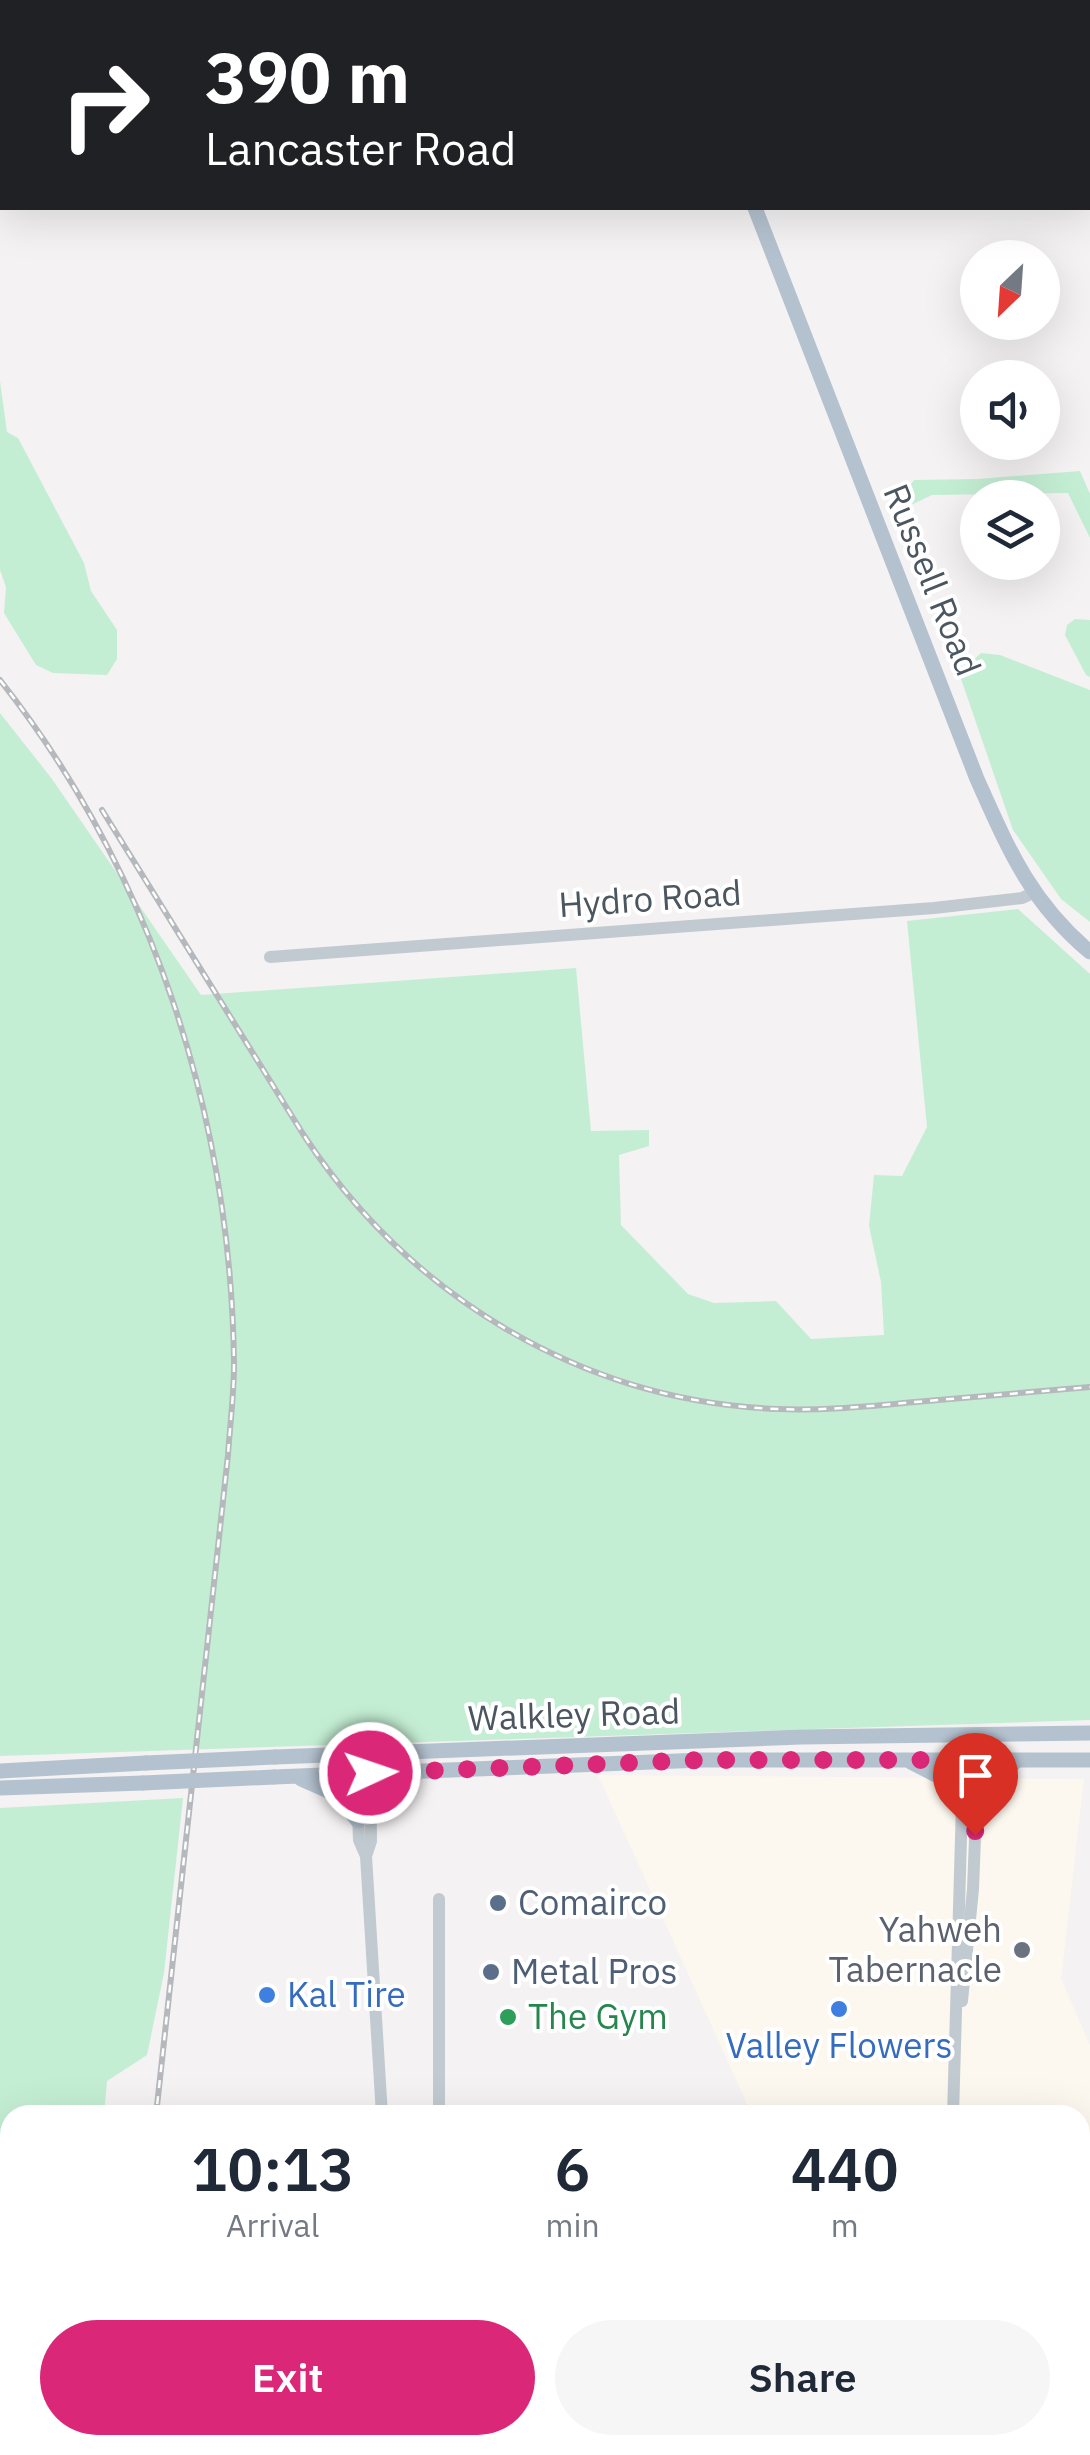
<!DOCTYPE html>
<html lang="en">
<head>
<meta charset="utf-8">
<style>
  :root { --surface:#fff; --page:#f6f6f7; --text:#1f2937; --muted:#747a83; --accent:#db2777 }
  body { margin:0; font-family:"IBM Plex Sans",sans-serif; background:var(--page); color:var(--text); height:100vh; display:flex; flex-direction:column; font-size:38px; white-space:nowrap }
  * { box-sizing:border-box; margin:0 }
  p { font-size:32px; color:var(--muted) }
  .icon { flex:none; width:55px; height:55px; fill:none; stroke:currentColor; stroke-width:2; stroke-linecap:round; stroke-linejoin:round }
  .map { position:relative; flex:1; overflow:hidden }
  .details { position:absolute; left:0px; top:2105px; width:1090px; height:350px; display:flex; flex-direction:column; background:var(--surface); border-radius:30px 30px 0 0; box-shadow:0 10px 40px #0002 }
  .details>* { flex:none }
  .banner { position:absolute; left:0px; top:0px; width:1090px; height:210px; box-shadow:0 10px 40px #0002; background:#202124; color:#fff; overflow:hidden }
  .needle { width:65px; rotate:205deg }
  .fabs { position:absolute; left:960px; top:240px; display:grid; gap:20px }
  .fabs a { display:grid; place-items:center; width:100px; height:100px; border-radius:50%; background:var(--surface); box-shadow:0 10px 40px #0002; font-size:50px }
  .pin { position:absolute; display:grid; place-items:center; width:85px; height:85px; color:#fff; margin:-102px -42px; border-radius:50% 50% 50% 0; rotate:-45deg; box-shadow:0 0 10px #0007 }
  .pin .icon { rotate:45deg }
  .me { position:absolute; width:110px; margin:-55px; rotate:87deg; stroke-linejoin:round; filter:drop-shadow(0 0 8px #0008) }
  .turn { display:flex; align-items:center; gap:35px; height:210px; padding:0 40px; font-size:45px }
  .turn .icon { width:130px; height:130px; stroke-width:2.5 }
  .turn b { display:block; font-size:70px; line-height:85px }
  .eta { display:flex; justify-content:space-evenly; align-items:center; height:170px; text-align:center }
  .eta b { font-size:60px; font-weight:600; line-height:70px }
  .cta { display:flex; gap:20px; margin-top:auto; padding:20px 40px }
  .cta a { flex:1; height:115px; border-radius:60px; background:var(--accent); color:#fff; font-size:40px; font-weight:600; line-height:115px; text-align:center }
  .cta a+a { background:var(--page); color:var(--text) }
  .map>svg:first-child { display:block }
  .commercial { fill:#fcf8ef }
  .green { fill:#c4eed4 }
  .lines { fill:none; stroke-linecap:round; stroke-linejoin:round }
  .minor { stroke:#c1cad0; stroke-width:12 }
  .major { stroke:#b4c2cf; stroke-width:15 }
  .rail-casing { stroke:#b5b8bc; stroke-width:6 }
  .rail { stroke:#fff; stroke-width:2.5; stroke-dasharray:8; stroke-linecap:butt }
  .major-bridge { stroke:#b4c2cf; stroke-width:15 }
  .route { stroke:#db2777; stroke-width:18; stroke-dasharray:0 32.4 }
  .service-dot { fill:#5c6f8a; stroke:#fff; stroke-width:4 }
  .worship-dot { fill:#6b7280; stroke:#fff; stroke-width:4 }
  .shop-dot { fill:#3f7fe0; stroke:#fff; stroke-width:4 }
  .leisure-dot { fill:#2e9e5b; stroke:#fff; stroke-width:4 }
  .labels { text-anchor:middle; stroke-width:8; stroke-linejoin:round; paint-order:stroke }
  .street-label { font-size:35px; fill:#4b565f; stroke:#fff }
  .service-label { font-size:35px; fill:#4e5e75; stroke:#fff; text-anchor:start }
  .worship-label { font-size:35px; fill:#5b616d; stroke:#fff; text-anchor:end }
  .shop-label { font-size:35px; fill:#366cbe; stroke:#fff; text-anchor:start }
  .leisure-label { font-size:35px; fill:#27864d; stroke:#fff; text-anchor:start }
</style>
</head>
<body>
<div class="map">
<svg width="1090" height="2455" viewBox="0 0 1090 2455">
  <rect width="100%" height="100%" fill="#f4f2f2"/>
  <path class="commercial" d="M598,1775L1084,1779L1061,1979L1090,2045V2455H905L900,2445H1080V2115H752Z"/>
  <g class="green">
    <path d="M0,381L7,432L18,438L84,563L91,591L117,630V659L107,675L53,673L36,665L4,613L6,587L0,570Z"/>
    <path d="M1080,471L1090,494V538L1068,493L932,495L911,505L904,494L914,480L978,479Z"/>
    <path d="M1075,619L1090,620V677L1086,675L1065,635L1067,625Z"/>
    <path d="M981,653L1000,655L1090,690V922L1061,899L1013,830L959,673Z"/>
    <path d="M0,713L52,779L201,995L576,968L591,1131L649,1130V1146L619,1155L621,1225L688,1294L714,1303L776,1301L811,1339L884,1335L881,1282L869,1226L874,1175L902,1176L927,1127L907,921L1018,909L1090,974V1720L0,1756Z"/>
    <path d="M183,1798L164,1973L147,2055L107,2081L104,2115H10V2445H73L72,2455H0V1808Z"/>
  </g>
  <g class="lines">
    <g class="minor">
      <path d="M1041,0V2"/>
      <path d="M1088,128L1090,134"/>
      <path d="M270,957L934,908L1022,898L1033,893"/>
      <path d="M356,1754L359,1840L366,1856L382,2115"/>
      <path d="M366,1856L371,1841L370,1753"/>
      <path d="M962,2001L973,1889L979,1735"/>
      <path d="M439,2115V1899"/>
      <path d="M953,2115L964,1734"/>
      <path d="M1067,2445L1072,2455"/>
      <path d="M425,2455L426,2445"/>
    </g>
    <g class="major">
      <path d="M673,0L674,2"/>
      <path d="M755,208L977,779C1008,848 1030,902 1090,952"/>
      <path d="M275,1757L801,1737L1090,1733"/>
      <path d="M911,1762L938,1776L962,1805"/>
      <path d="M0,1771L146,1763"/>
      <path d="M274,1777L702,1760H1090"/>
      <path d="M301,1779L337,1795L358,1821"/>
      <path d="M0,1788L143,1783"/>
      <path d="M977,1799L1016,1761"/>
      <path d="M371,1813L383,1792L415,1775"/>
    </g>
    <g class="rail-casing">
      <g id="rail">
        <path d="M0,680C153,874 231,1118 234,1364C234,1394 230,1425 228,1455L156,2115"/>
        <path d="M102,810L303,1134C409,1296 583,1402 778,1409C824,1411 870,1406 915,1402C974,1397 1032,1392 1090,1387"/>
        <path d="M118,2455L120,2445"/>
      </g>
    </g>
    <use href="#rail" class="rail"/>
    <g class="major-bridge">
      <path d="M146,1763L275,1757"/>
      <path d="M143,1783L274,1777"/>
    </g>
  </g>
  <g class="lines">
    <path class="route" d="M370,1773L702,1760H979L975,1835"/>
  </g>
  <g class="service-dot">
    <circle cx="498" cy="1903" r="10"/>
    <circle cx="491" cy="1972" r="10"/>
  </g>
  <circle class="worship-dot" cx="1022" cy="1950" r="10"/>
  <g class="shop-dot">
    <circle cx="267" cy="1995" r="10"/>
    <circle cx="839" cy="2009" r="10"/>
  </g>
  <circle class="leisure-dot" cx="508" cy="2017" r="10"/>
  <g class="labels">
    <g class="street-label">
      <text transform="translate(932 580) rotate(68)" y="12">Russell Road</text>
      <text transform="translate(650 899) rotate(-4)" y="12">Hydro Road</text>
      <text transform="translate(574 1715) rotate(-2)" y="12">Walkley Road</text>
    </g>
    <g class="service-label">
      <text x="518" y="1915">Comairco</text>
      <text x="511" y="1984">Metal Pros</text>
    </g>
    <g class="worship-label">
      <text x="1002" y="1942">Yahweh<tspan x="1002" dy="40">Tabernacle</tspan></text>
    </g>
    <g class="shop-label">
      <text x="287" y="2007">Kal Tire</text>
      <text x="839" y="2058" text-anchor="middle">Valley Flowers</text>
    </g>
    <g class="leisure-label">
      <text x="528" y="2029">The Gym</text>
    </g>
  </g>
</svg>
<div class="fabs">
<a><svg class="needle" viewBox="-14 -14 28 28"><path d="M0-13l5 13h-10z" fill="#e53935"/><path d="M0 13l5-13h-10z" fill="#747a83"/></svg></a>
<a><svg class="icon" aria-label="sound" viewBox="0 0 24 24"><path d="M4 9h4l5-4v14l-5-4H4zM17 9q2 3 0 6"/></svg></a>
<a><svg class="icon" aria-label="layers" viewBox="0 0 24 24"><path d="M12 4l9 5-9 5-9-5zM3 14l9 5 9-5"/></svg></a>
</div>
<div class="pin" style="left:975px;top:1835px;background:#d93025"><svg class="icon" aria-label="arrive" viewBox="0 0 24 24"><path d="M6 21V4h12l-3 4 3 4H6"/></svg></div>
<svg class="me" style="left:370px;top:1773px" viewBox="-20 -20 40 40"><circle r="17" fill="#db2777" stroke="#fff" stroke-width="3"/><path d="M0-11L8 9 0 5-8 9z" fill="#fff"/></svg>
<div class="banner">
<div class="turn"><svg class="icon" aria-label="right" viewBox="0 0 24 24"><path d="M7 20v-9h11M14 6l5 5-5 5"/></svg><div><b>390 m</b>Lancaster Road</div></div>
</div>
<section class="details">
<div class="eta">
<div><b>10:13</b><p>Arrival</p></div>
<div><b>6</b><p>min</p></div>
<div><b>440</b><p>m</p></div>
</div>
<div class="cta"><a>Exit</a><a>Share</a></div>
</section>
</div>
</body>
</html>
